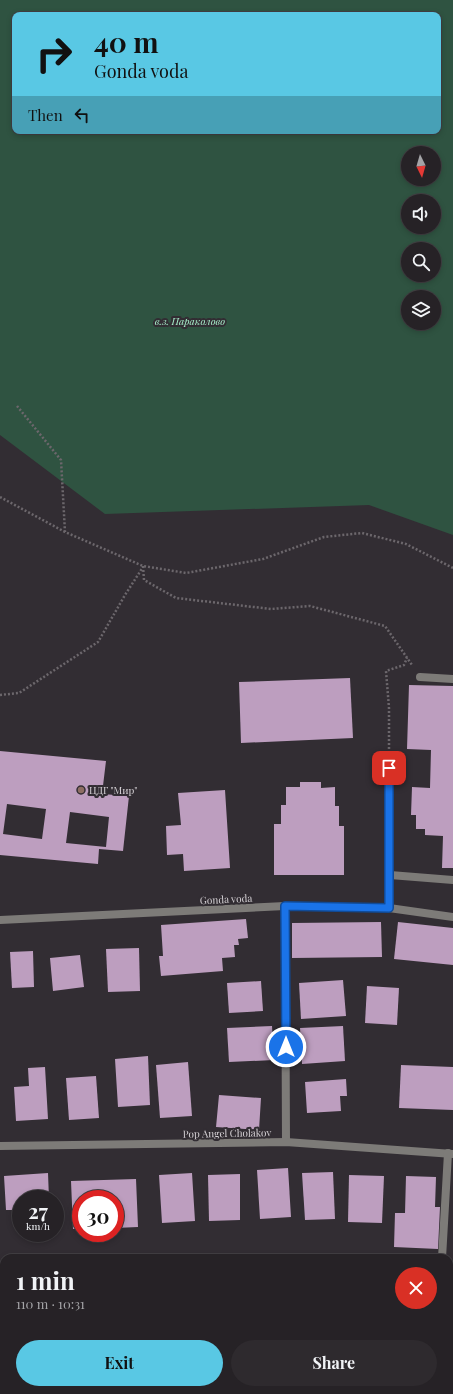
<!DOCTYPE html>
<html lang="en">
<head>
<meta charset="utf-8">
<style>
  :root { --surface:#262226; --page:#2e2a2e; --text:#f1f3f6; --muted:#a4a4a7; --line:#423f43; --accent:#59c8e4 }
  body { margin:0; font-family:"Playfair Display",serif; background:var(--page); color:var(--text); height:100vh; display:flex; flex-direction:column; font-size:15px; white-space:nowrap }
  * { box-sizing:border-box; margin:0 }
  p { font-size:13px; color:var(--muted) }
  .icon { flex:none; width:22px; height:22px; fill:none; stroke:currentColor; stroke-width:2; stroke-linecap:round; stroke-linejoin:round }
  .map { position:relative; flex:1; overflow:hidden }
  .details { position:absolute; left:0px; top:1254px; width:453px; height:140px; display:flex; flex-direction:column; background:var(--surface); border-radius:12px 12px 0 0; box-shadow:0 2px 6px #0003,0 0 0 1px var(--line) }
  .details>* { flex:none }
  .top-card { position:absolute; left:12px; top:12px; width:429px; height:122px; border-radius:8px; box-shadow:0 2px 6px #0003,0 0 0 1px var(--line); background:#59c8e4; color:#111; overflow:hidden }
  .needle { width:26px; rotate:175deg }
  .fabs { position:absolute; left:401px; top:146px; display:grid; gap:8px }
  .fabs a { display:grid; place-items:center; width:40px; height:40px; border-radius:50%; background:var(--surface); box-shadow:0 2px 6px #0003,0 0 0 1px var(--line); font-size:20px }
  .speed { position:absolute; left:12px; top:1190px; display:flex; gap:8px; font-size:20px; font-weight:700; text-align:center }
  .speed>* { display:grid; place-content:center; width:52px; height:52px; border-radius:50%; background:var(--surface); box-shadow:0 2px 6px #0003,0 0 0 1px var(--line); line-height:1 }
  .speed small { font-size:10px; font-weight:400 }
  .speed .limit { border:6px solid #d22; background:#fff; color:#111 }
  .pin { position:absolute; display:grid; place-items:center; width:34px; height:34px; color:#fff; margin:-17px; border-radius:8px; box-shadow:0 2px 6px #0006 }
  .me { position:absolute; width:44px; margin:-22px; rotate:0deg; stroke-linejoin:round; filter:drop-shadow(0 0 3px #0008) }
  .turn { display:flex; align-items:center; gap:14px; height:84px; padding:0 16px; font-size:18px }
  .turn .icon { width:52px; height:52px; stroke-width:2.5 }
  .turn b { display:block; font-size:28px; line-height:34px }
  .then { display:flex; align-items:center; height:38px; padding:0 16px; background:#0003; gap:8px; font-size:15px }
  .round { display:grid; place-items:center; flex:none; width:42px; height:42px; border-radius:21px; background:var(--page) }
  .headline { display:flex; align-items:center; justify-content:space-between; height:68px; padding:0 16px }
  h1 { font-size:24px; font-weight:700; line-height:30px }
  .primary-button { display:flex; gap:8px; margin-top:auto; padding:8px 16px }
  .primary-button a { flex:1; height:46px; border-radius:24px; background:var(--accent); color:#111; font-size:16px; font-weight:700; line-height:46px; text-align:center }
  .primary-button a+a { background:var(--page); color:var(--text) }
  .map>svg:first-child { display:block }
  .green { fill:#2f5341; fill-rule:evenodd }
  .building { fill:#bd9ebf; fill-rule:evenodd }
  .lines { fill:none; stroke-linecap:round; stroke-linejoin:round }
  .path { stroke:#6c676c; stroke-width:2.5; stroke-dasharray:2 2; stroke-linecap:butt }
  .service { stroke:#7d7b78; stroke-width:8 }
  .minor { stroke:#7d7b78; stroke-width:8 }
  .route-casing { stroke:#114b97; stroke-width:10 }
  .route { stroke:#1a73e8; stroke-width:7 }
  .education-dot { fill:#8d6e63; stroke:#322d33; stroke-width:1.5 }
  .labels { text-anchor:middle; stroke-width:4; stroke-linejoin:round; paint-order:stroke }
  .park-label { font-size:10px; font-style:italic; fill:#a8f1cc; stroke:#322d33 }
  .poi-label { font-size:10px; fill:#d7d3d7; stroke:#322d33; text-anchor:start }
  .street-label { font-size:10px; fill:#d7d3d7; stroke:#322d33 }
</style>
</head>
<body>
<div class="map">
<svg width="453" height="1394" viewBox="0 0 453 1394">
  <rect width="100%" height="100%" fill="#322d33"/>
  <path class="green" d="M0,0H453V535L369,505L105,514L0,435ZM15,15H438V131H15ZM408,153H434V179H408ZM408,201H434V227H408ZM408,249H434V275H408ZM408,297H434V323H408Z"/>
  <g class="building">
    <path d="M350,678L353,738L241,743L239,682Z"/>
    <path d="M409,685L453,686V868H442L443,836L425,835V829H416V815H411L412,787L430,788L431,750L407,749Z"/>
    <path d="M0,751L106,761L102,794L129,796L123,851L99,849L98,864L0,855ZM7,804L46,809L42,839L3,834ZM70,812L109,817L106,847L66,843Z"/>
    <path d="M300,782H321V788L335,787V806H339V826H344V875H274V824H281V805H286V787H300Z"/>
    <path d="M225,790L230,868L184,871L183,854L167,855L166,826L181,825L178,793Z"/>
    <path d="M246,919L248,938L238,939L239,945H234L235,957L222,958L223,971L161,976L159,956H163L161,925Z"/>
    <path d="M381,922L382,957L292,958V923Z"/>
    <path d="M398,922L453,928V965L394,959Z"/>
    <path d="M139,948L140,991L108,992L106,949Z"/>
    <path d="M33,951L34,987L12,988L10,952Z"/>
    <path d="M80,955L84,987L53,991L50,958Z"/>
    <path d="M343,980L346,1016L301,1019L299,983Z"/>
    <path d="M261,981L263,1011L229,1013L227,983Z"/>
    <path d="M367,986L399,988L397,1025L365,1023Z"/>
    <path d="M272,1026L274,1060L229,1062L227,1028Z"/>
    <path d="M343,1026L345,1061L302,1064L300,1028Z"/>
    <path d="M148,1056L150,1105L118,1107L115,1059Z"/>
    <path d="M188,1062L192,1116L160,1118L156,1065Z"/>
    <path d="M401,1065L453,1067V1110L399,1108Z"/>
    <path d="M45,1067L48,1119L16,1121L14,1087L29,1086L28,1068Z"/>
    <path d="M96,1076L99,1118L69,1120L66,1078Z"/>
    <path d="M346,1079L347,1096H340L341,1111L307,1113L305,1082Z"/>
    <path d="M219,1095L261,1098L259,1130L216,1127Z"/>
    <path d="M288,1168L291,1217L260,1219L257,1170Z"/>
    <path d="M333,1172L335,1219L305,1220L302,1173Z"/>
    <path d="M48,1173L49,1199H21V1210H6L4,1176Z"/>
    <path d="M192,1173L195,1221L162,1223L159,1175Z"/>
    <path d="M240,1174V1220L209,1221L208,1175Z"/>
    <path d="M349,1175L384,1176L382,1223L348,1222Z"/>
    <path d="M406,1176L436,1177L435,1207H440L438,1249L394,1247L395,1213H405Z"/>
    <path d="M136,1179L138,1227L115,1228V1199H81V1229H73L71,1181Z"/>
    <path d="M4,1308V1343H0V1309Z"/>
  </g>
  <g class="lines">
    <g class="path">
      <path d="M17,406L61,460L65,532"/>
      <path d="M0,497L65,532L143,566L186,573L263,559L324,537L362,533L406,544L453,568"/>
      <path d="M143,566L144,580L176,598L271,609L310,606L385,626L412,665"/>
      <path d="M0,695L19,693L98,642L125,595L143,567"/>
      <path d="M389,753V708L386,671L404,665L407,658"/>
      <path d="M420,1390V1394"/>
    </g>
    <g class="service">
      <path d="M420,677L453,679"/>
      <path d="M389,768V908"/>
      <path d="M390,875L453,880"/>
    </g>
    <g class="minor">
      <path d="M285,906L286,1142"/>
      <path d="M0,920L285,906L389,908L453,917"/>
      <path d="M0,1146L286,1142L453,1154"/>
      <path d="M442,1258L448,1153"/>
      <path d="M449,1352L453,1353"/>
      <path d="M0,1374H4"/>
      <path d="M43,1390L50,1394"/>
      <path d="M204,1390L206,1394"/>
    </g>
  </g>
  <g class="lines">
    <g class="route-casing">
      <path id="route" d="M286,1047L285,906L389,908V768"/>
    </g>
    <use href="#route" class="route"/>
  </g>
  <circle class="education-dot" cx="81" cy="790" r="4"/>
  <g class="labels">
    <g class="park-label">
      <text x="190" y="325">в.з. Параколово</text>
    </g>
    <g class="poi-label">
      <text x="89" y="794">ЦДГ "Мир"</text>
    </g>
    <g class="street-label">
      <text transform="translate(226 899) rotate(-3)" y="4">Gonda voda</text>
      <text transform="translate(227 1133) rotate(-1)" y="4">Pop Angel Cholakov</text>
    </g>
  </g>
</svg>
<div class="fabs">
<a><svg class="needle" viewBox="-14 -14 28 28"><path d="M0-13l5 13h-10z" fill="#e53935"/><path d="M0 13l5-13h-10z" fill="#a4a4a7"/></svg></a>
<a><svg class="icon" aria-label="sound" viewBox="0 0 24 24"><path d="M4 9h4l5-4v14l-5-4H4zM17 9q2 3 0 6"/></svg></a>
<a><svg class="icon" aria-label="search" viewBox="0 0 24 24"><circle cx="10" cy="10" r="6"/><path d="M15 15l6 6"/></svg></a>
<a><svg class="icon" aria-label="layers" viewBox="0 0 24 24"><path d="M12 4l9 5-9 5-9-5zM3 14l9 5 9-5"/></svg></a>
</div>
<div class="speed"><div>27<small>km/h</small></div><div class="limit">30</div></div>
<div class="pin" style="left:389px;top:768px;background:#d93025"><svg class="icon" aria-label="arrive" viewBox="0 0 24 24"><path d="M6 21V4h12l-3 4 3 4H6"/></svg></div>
<svg class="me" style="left:286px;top:1047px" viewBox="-20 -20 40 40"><circle r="17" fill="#1a73e8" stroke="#fff" stroke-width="3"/><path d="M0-11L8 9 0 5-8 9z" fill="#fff"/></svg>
<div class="top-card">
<div class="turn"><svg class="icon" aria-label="right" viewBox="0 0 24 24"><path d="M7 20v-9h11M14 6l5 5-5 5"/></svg><div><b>40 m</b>Gonda voda</div></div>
<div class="then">Then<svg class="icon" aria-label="left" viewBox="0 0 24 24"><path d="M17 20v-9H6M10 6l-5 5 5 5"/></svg></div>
</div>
<section class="details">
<div class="headline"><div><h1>1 min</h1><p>110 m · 10:31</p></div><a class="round" style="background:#d93025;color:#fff"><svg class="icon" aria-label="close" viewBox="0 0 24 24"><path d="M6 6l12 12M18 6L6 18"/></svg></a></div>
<div class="primary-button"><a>Exit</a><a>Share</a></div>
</section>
</div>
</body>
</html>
